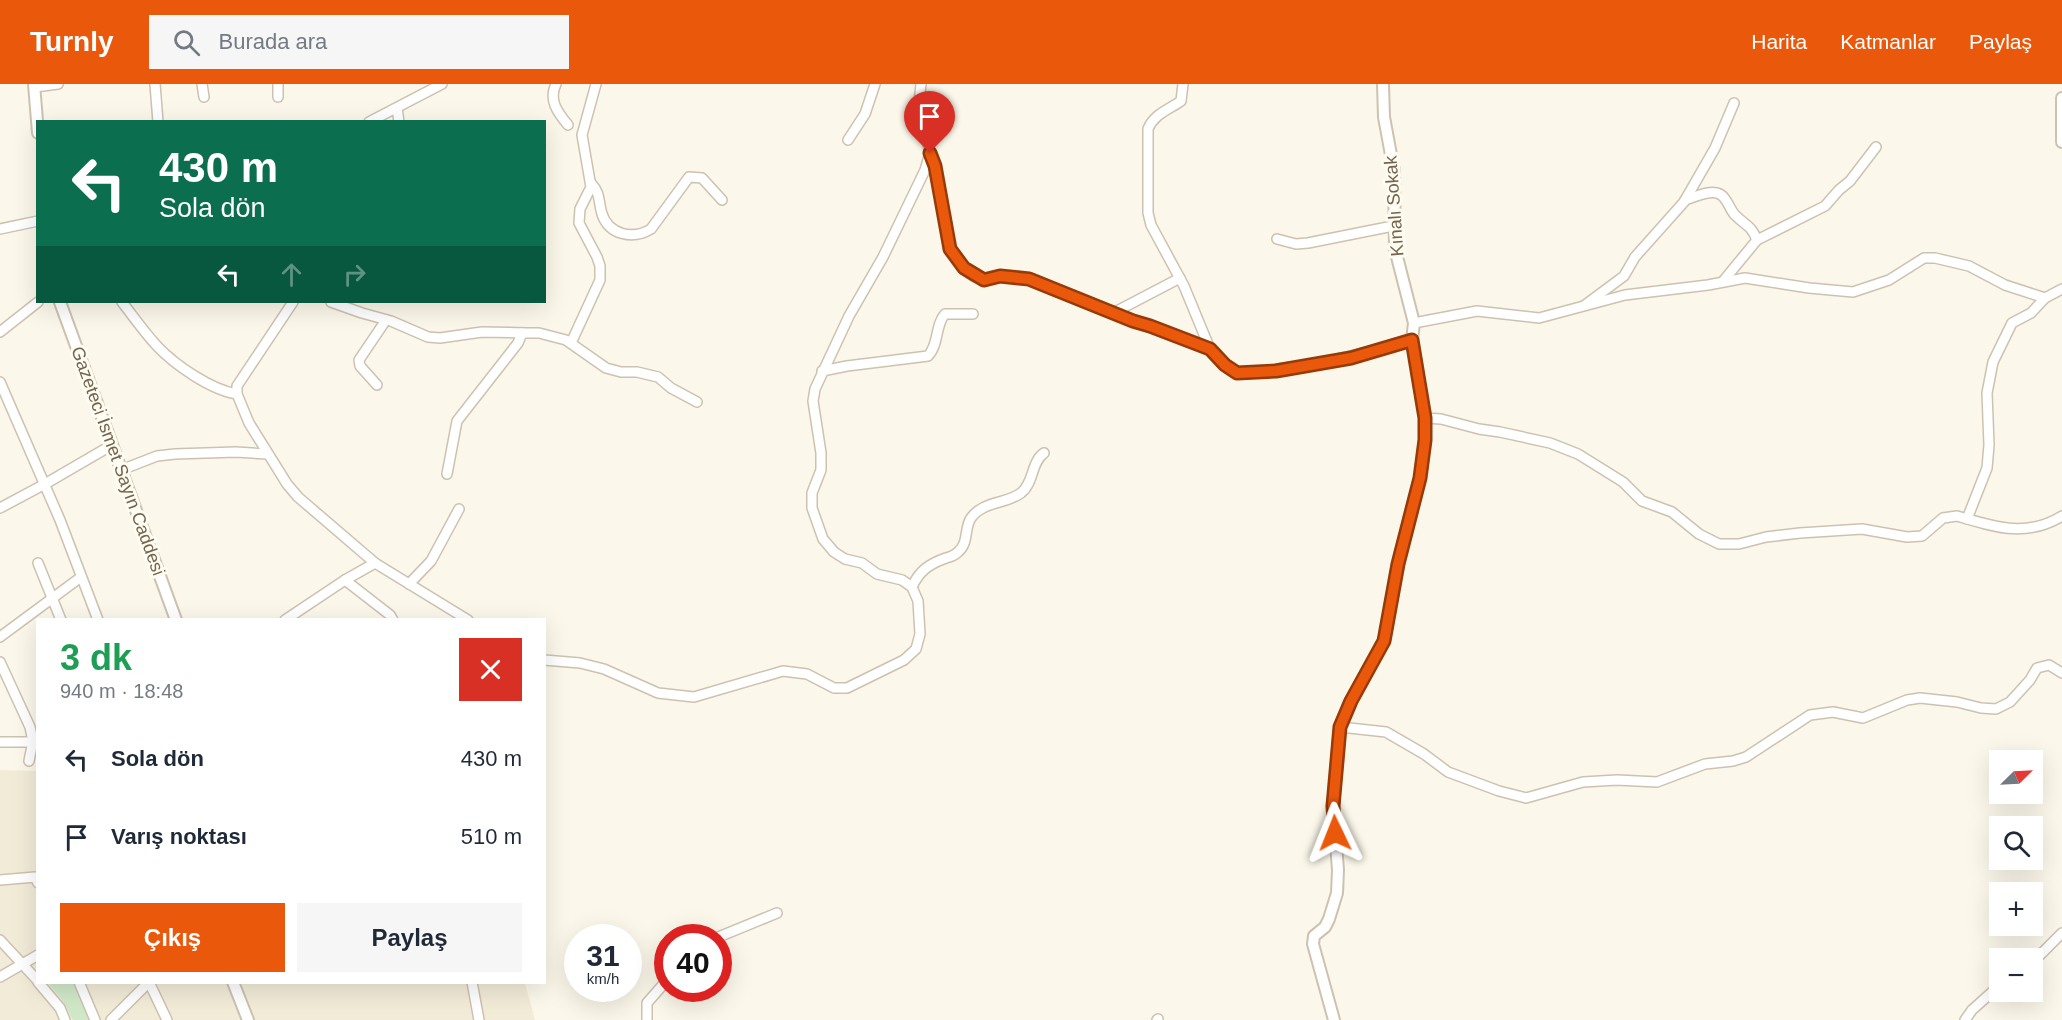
<!DOCTYPE html>
<html lang="tr">
<head>
<meta charset="utf-8">
<style>
  :root { --surface:#fff; --page:#f6f6f7; --text:#1f2937; --muted:#747a83; --accent:#ea580c }
  body { margin:0; font-family:Arial,sans-serif; background:var(--page); color:var(--text); height:100vh; display:flex; flex-direction:column; font-size:22px; white-space:nowrap }
  * { box-sizing:border-box; margin:0 }
  p { font-size:20px; color:var(--muted) }
  .icon { flex:none; width:33px; height:33px; fill:none; stroke:currentColor; stroke-width:2; stroke-linecap:round; stroke-linejoin:round }
  .map { position:relative; flex:1; overflow:hidden }
  .details { position:absolute; left:36px; top:534px; width:510px; height:366px; display:flex; flex-direction:column; background:var(--surface); border-radius:0px; box-shadow:0 6px 24px #0002 }
  .details>* { flex:none }
  .banner { position:absolute; left:36px; top:36px; width:510px; height:183px; border-radius:0px; box-shadow:0 6px 24px #0002; background:#0b6e4f; color:#fff; overflow:hidden }
  .needle { width:39px; rotate:66deg }
  .tools { position:absolute; left:1989px; top:666px; display:grid; gap:12px }
  .tools a { display:grid; place-items:center; width:54px; height:54px; border-radius:0px; background:var(--surface); box-shadow:0 6px 24px #0002; font-size:30px }
  .speed { position:absolute; left:564px; top:840px; display:flex; gap:12px; font-size:30px; font-weight:700; text-align:center }
  .speed>* { display:grid; place-content:center; width:78px; height:78px; border-radius:50%; background:var(--surface); box-shadow:0 6px 24px #0002; line-height:1 }
  .speed small { font-size:15px; font-weight:400 }
  .speed .limit { border:9px solid #d22; background:#fff; color:#111 }
  .pin { position:absolute; display:grid; place-items:center; width:51px; height:51px; color:#fff; margin:-62px -26px; border-radius:50% 50% 50% 0; rotate:-45deg; box-shadow:0 0 6px #0007 }
  .pin .icon { rotate:45deg }
  .me { position:absolute; width:66px; margin:-33px; rotate:358deg; stroke-linejoin:round; filter:drop-shadow(0 0 4px #0008) }
  .turn { display:flex; align-items:center; gap:21px; height:126px; padding:0 24px; font-size:27px }
  .turn .icon { width:78px; height:78px; stroke-width:2.5 }
  .turn b { display:block; font-size:42px; line-height:51px }
  .lanes { display:flex; align-items:center; height:57px; padding:0 24px; background:#0003; justify-content:center; gap:30px; direction:ltr }
  .lanes .off { opacity:.35 }
  .round { display:grid; place-items:center; flex:none; width:63px; height:63px; border-radius:0px; background:var(--page) }
  .headline { display:flex; align-items:center; justify-content:space-between; height:102px; padding:0 24px }
  h1 { font-size:36px; font-weight:700; line-height:45px; color:#1e9e55 }
  .button { display:flex; gap:12px; margin-top:auto; padding:12px 24px }
  .button a { flex:1; height:69px; border-radius:0px; background:var(--accent); color:#fff; font-size:24px; font-weight:700; line-height:69px; text-align:center }
  .button a+a { background:var(--page); color:var(--text) }
  ul { padding:0; list-style:none }
  li { display:flex; align-items:center; gap:18px; height:78px; padding:0 24px }
  li div { flex:1 }
  li b { display:block; font-size:22px }
  li em { font-style:normal }
  header { display:flex; align-items:center; gap:36px; box-sizing:border-box; height:84px; padding:0 30px; background:var(--accent); color:#fff }
  header strong { font-size:28px }
  nav { display:flex; gap:33px; margin-inline-start:auto; font-size:21px }
  .search { width:420px; height:54px; background:var(--page); display:flex; align-items:center; gap:15px; box-sizing:border-box; padding:0 21px; border-radius:0px; color:var(--muted); font-size:22px }
  .map>svg:first-child { display:block }
  .residential { fill:#f2ebd8 }
  .green { fill:#d0e8c8 }
  .lines { fill:none; stroke-linecap:round; stroke-linejoin:round }
  .minor-casing { stroke:#cdc2b0; stroke-width:12 }
  .tertiary-casing { stroke:#cdc2b0; stroke-width:14 }
  .minor { stroke:#fff; stroke-width:9 }
  .tertiary { stroke:#fff; stroke-width:10 }
  .route-casing { stroke:#983908; stroke-width:15 }
  .route { stroke:#ea580c; stroke-width:10 }
  .labels { text-anchor:middle; stroke-width:6; stroke-linejoin:round; paint-order:stroke }
  .street-label { font-size:18px; fill:#74634e; stroke:#fefbf0 }
</style>
</head>
<body>
<header>
<strong>Turnly</strong>
<div class="search"><svg class="icon" aria-label="search" viewBox="0 0 24 24"><circle cx="10" cy="10" r="6"/><path d="M15 15l6 6"/></svg>Burada ara</div>
<nav><a>Harita</a><a>Katmanlar</a><a>Paylaş</a></nav>
</header>
<div class="map">
<svg width="2062" height="936" viewBox="0 0 2062 936">
  <rect width="100%" height="100%" fill="#fbf7ea"/>
  <path class="residential" d="M0,686L37,687L38,898L525,899L535,936H0Z"/>
  <path class="green" d="M48,899H75L92,936H73L61,914Z"/>
  <g class="lines">
    <g class="minor-casing">
      <g id="minor">
        <path d="M155,0L158,38"/>
        <path d="M202,0L204,13"/>
        <path d="M278,0V13"/>
        <path d="M556,0C548,16 558,29 568,41"/>
        <path d="M1183,0L1181,17C1168,26 1154,30 1148,45V129L1151,141L1184,202L1210,265L1225,281L1237,289C1300,285 1352,273 1412,256"/>
        <path d="M35,3L58,0"/>
        <path d="M397,24L399,38"/>
        <path d="M369,38L442,0"/>
        <path d="M848,56L865,30L875,0"/>
        <path d="M931,70L935,82L950,165L964,185L973,192L984,196L1000,192L1029,195L1133,237L1210,265"/>
        <path d="M591,99C601,110 598,117 602,130C609,151 633,156 651,145L689,93L702,94L722,116"/>
        <path d="M1685,116C1697,112 1717,102 1725,115C1729,120 1731,127 1735,131C1746,142 1751,141 1757,156"/>
        <path d="M0,145L38,137"/>
        <path d="M1277,155L1296,160L1308,159L1393,142"/>
        <path d="M1724,196L1757,156L1825,122L1839,106L1850,97L1876,63"/>
        <path d="M122,218C133,232 144,248 157,262C175,281 211,306 237,310"/>
        <path d="M293,218L237,302V310L249,339L287,400L298,413L375,479"/>
        <path d="M331,218L362,229L391,237L428,253L440,254L482,248L527,249H539L566,256L606,284L621,288H637L658,293L671,304L697,318"/>
        <path d="M1585,221L1624,192L1635,173L1684,118L1715,64L1734,19"/>
        <path d="M1113,229L1180,194"/>
        <path d="M1414,239L1477,227L1539,234L1625,211L1708,201L1745,194L1809,204L1853,208L1889,196L1924,174H1935L1969,182L2005,201L2045,214L2062,205"/>
        <path d="M0,248L38,218"/>
        <path d="M571,259L600,196V182L597,173L579,139L580,125L591,103L582,51L596,0"/>
        <path d="M822,287L847,282L928,272C939,261 935,241 945,230H973"/>
        <path d="M0,298L60,436L98,536"/>
        <path d="M377,301L360,282L359,276L386,236"/>
        <path d="M1425,334L1441,335L1479,345L1500,348L1550,359L1578,370L1623,398L1642,417L1672,428L1699,450L1719,460H1739L1766,453L1800,449L1862,445L1907,453L1922,452L1943,434L1957,432C1995,443 2026,454 2062,432"/>
        <path d="M121,386L157,372L175,370L236,368L267,370"/>
        <path d="M447,390L457,337L518,259L522,249"/>
        <path d="M0,424L45,400L112,361"/>
        <path d="M1967,435L1987,384L1989,361L1987,309L1993,278L2012,239L2031,229L2045,214"/>
        <path d="M38,479L61,536"/>
        <path d="M345,496L390,531L393,536"/>
        <path d="M409,500L431,477L459,425"/>
        <path d="M912,503C919,487 929,480 946,474C950,473 955,471 958,468C969,459 964,444 971,434C983,417 1006,420 1021,409C1034,399 1031,378 1044,369"/>
        <path d="M285,536L345,496L375,479L468,536"/>
        <path d="M0,553L81,493"/>
        <path d="M544,576L580,579L604,585L658,609L694,613L783,587L807,590L834,604H847L904,576L916,565L920,550L918,517L912,503L902,496L877,490L862,479L845,475L834,468L823,455L812,424V409L821,386V369L813,317L815,305L849,232L883,173L925,86L930,69L926,51L918,30L921,0"/>
        <path d="M0,578L30,643L33,657L29,677"/>
        <path d="M1340,643L1386,648L1424,670L1448,688L1499,707L1526,714L1583,698L1617,696L1657,698L1705,680L1733,677L1746,673L1810,631L1833,628L1863,634L1907,616L1920,614L1957,618L1981,624L1996,625L2010,618L2030,596L2037,584L2049,581L2062,589"/>
        <path d="M0,658H36"/>
        <path d="M0,796L35,793L38,799"/>
        <path d="M716,854L777,829"/>
        <path d="M0,856L38,897"/>
        <path d="M2032,879L2062,849"/>
        <path d="M0,893L38,871"/>
        <path d="M38,898L60,924L65,936"/>
        <path d="M79,898L95,936"/>
        <path d="M149,898L167,936"/>
        <path d="M472,898L479,936"/>
        <path d="M111,936L149,898"/>
        <path d="M647,936V919L668,895"/>
        <path d="M1157,936L1158,935"/>
        <path d="M1965,936L1972,926L2000,901"/>
      </g>
    </g>
    <g class="tertiary-casing">
      <g id="tertiary">
        <path d="M34,0L38,49"/>
        <path d="M2062,14V58"/>
        <path d="M60,218L176,536"/>
        <path d="M233,898L248,936"/>
        <path d="M1334,936L1313,860L1314,852L1325,843L1329,835L1337,809L1338,786L1333,722L1340,643L1351,617L1384,557L1398,480L1420,394L1425,356V334L1412,256L1414,239L1395,165L1394,87L1384,33L1383,0"/>
      </g>
    </g>
    <use href="#minor" class="minor"/>
    <use href="#tertiary" class="tertiary"/>
  </g>
  <g class="lines">
    <g class="route-casing">
      <path id="route" d="M930,69L935,82L950,165L964,184L984,196L1000,192L1029,195L1133,237L1150,242L1210,265L1225,281L1237,289L1276,287L1351,274L1412,256L1425,334V356L1420,394L1398,480L1384,557L1351,617L1340,643L1333,722L1335,749"/>
    </g>
    <use href="#route" class="route"/>
  </g>
  <g class="labels">
    <g class="street-label">
      <text transform="translate(1394 122) rotate(-94)" y="6">Kınalı Sokak</text>
      <text transform="translate(118 377) rotate(70)" y="6">Gazeteci İsmet Sayın Caddesi</text>
    </g>
  </g>
</svg>
<div class="tools">
<a><svg class="needle" viewBox="-14 -14 28 28"><path d="M0-13l5 13h-10z" fill="#e53935"/><path d="M0 13l5-13h-10z" fill="#747a83"/></svg></a>
<a><svg class="icon" aria-label="search" viewBox="0 0 24 24"><circle cx="10" cy="10" r="6"/><path d="M15 15l6 6"/></svg></a>
<a>+</a>
<a>−</a>
</div>
<div class="speed"><div>31<small>km/h</small></div><div class="limit">40</div></div>
<div class="pin" style="left:930px;top:69px;background:#d93025"><svg class="icon" aria-label="arrive" viewBox="0 0 24 24"><path d="M6 21V4h12l-3 4 3 4H6"/></svg></div>
<svg class="me" style="left:1335px;top:749px" viewBox="-20 -20 40 40"><path d="M0-17L14 15 0 8-14 15z" fill="#ea580c" stroke="#fff" stroke-width="4"/></svg>
<div class="banner">
<div class="turn"><svg class="icon" aria-label="left" viewBox="0 0 24 24"><path d="M17 20v-9H6M10 6l-5 5 5 5"/></svg><div><b>430 m</b>Sola dön</div></div>
<div class="lanes"><svg class="icon" aria-label="left" viewBox="0 0 24 24"><path d="M17 20v-9H6M10 6l-5 5 5 5"/></svg><svg class="icon off" aria-label="ahead" viewBox="0 0 24 24"><path d="M12 20V5M6 11l6-6 6 6"/></svg><svg class="icon off" aria-label="right" viewBox="0 0 24 24"><path d="M7 20v-9h11M14 6l5 5-5 5"/></svg></div>
</div>
<section class="details">
<div class="headline"><div><h1>3 dk</h1><p>940 m · 18:48</p></div><a class="round" style="background:#d93025;color:#fff"><svg class="icon" aria-label="close" viewBox="0 0 24 24"><path d="M6 6l12 12M18 6L6 18"/></svg></a></div>
<ul>
<li><svg class="icon" aria-label="left" viewBox="0 0 24 24"><path d="M17 20v-9H6M10 6l-5 5 5 5"/></svg><div><b>Sola dön</b></div><em>430 m</em></li>
<li><svg class="icon" aria-label="arrive" viewBox="0 0 24 24"><path d="M6 21V4h12l-3 4 3 4H6"/></svg><div><b>Varış noktası</b></div><em>510 m</em></li>
</ul>
<div class="button"><a>Çıkış</a><a>Paylaş</a></div>
</section>
</div>
</body>
</html>
